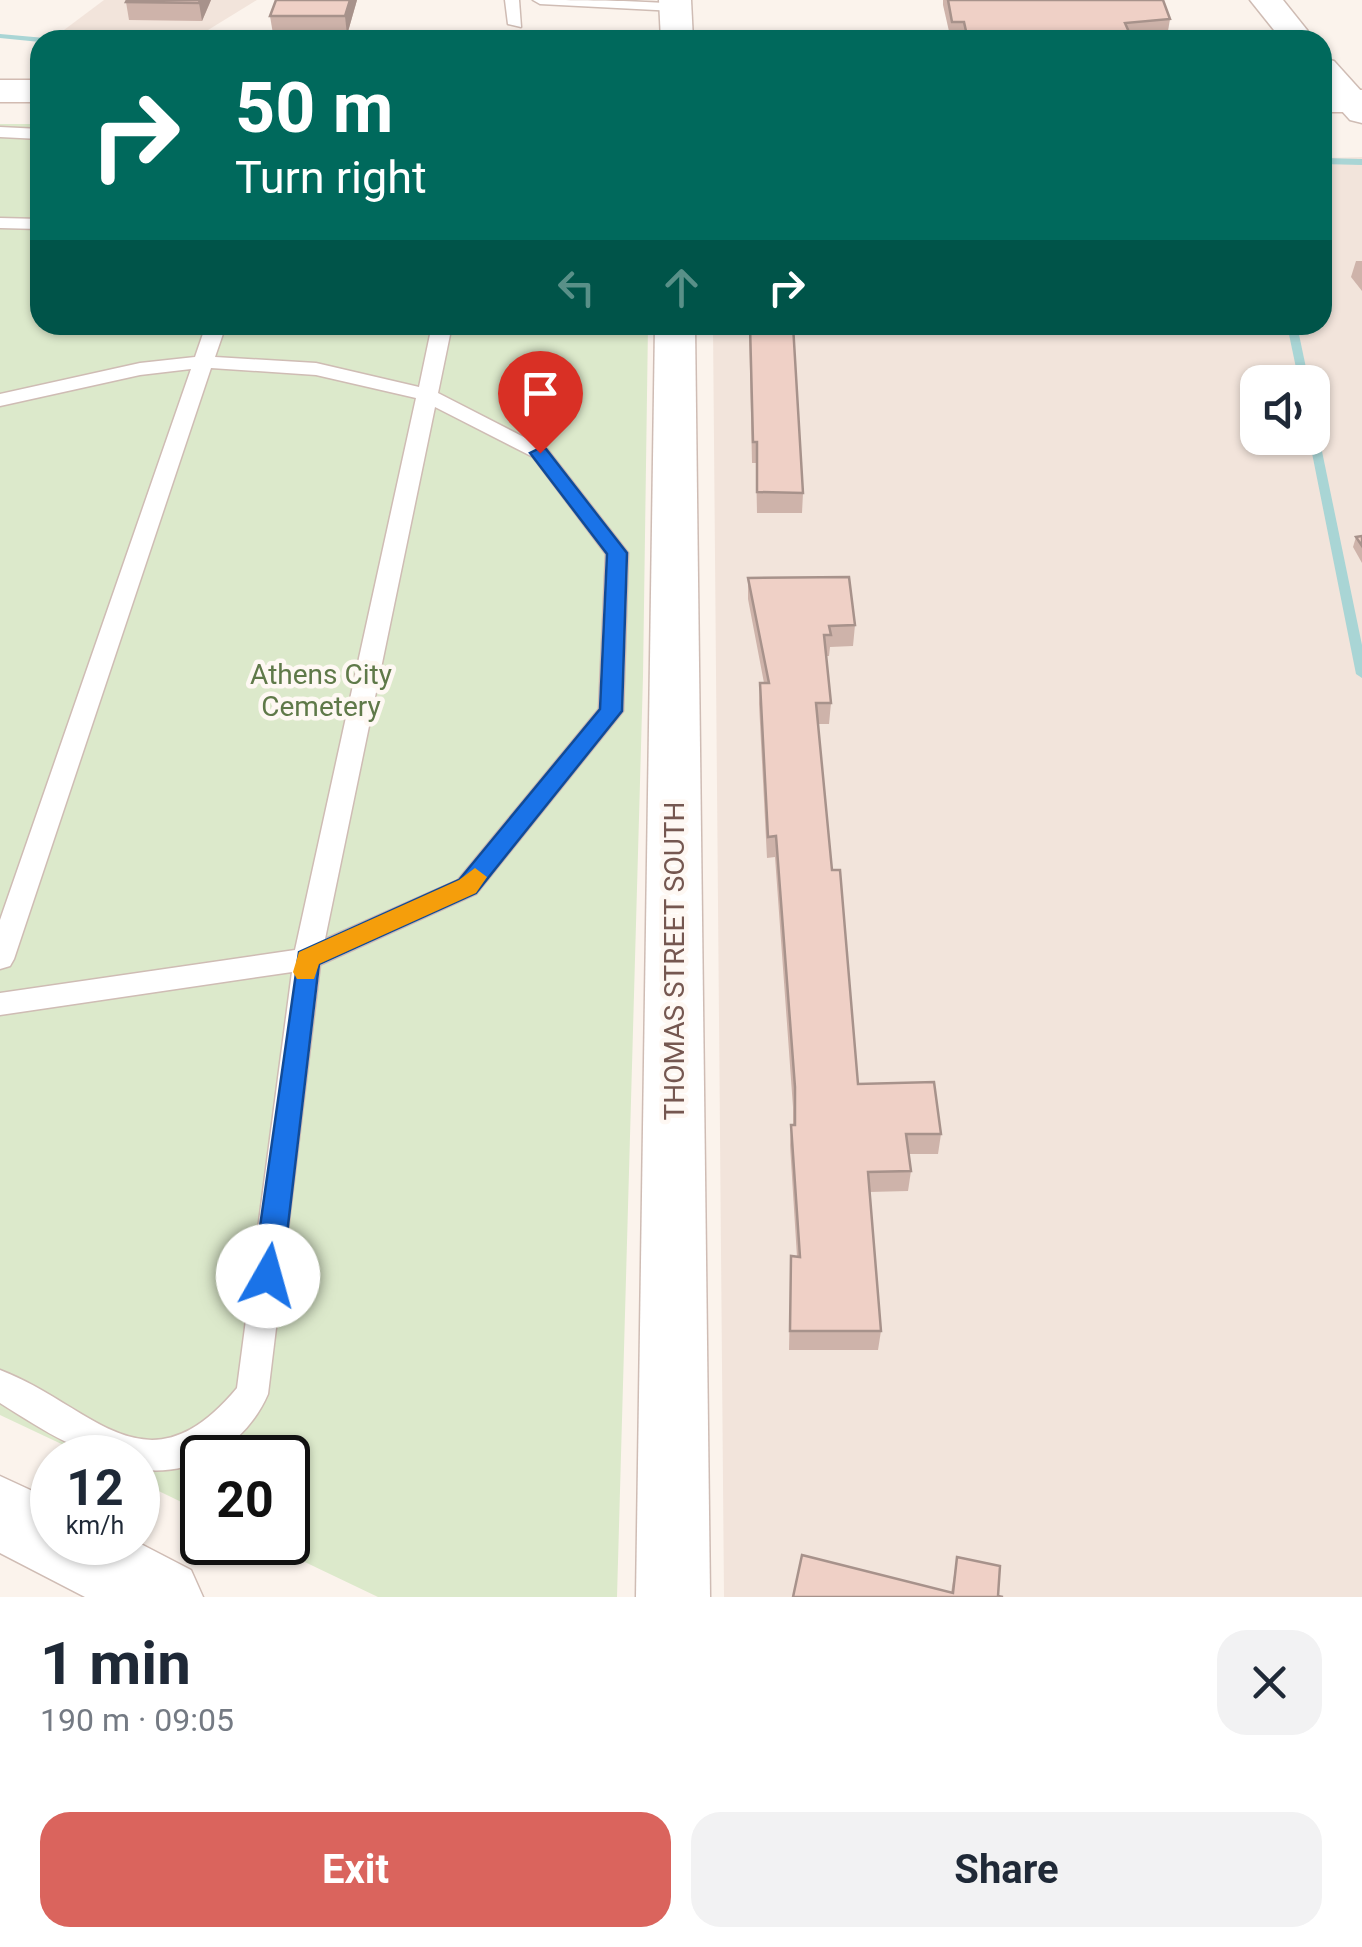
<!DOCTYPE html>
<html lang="en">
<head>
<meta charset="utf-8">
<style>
  :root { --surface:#fff; --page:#f2f2f3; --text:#1f2937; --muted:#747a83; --accent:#da645d }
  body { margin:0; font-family:Roboto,sans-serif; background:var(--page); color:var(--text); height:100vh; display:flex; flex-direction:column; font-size:38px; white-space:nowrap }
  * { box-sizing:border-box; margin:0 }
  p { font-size:32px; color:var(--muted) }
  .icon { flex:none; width:55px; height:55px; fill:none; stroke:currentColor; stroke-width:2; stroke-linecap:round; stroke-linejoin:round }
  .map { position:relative; height:1597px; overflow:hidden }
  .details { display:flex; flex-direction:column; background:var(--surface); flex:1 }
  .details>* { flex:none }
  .top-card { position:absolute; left:30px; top:30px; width:1302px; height:305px; border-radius:30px; box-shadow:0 2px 8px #0004; background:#00695c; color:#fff; overflow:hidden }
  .fabs { position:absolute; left:1240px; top:365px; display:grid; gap:20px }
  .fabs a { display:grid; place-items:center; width:90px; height:90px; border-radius:20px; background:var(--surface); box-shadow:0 2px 8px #0004; font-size:50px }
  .speed { position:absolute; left:30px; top:1435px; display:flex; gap:20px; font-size:50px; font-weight:700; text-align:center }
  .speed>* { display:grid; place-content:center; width:130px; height:130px; border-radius:50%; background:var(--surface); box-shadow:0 2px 8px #0004; line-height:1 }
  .speed small { font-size:25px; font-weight:400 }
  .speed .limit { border:5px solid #111; border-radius:15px; background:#fff; color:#111 }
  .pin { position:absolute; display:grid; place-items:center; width:85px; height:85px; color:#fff; margin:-102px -42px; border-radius:50% 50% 50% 0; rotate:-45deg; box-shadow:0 0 10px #0007 }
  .pin .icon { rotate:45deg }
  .me { position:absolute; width:110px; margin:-55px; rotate:7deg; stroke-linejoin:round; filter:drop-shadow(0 0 8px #0008) }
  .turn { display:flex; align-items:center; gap:35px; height:210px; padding:0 40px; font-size:45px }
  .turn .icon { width:130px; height:130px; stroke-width:2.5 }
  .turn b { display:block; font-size:70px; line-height:85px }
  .lanes { display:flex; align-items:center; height:95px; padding:0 40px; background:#0003; justify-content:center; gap:50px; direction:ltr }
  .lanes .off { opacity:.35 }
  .round { display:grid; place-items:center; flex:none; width:105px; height:105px; border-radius:30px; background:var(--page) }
  .overview { display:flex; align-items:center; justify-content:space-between; height:170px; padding:0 40px }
  h1 { font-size:60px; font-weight:700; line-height:75px }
  .primary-button { display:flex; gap:20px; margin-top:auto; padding:20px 40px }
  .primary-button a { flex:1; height:115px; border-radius:30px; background:var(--accent); color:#fff; font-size:40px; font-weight:700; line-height:115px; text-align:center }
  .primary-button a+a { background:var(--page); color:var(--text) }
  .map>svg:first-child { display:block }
  .residential { fill:#f2e4db; fill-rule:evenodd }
  .green { fill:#dce9cb }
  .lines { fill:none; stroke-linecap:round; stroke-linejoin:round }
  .stream { fill:#a9d5d5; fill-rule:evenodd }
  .service-casing { stroke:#cfbcb4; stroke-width:3 }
  .minor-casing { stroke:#cfbcb4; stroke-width:3 }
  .tertiary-casing { stroke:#cfbcb4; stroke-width:3 }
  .secondary-casing { stroke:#d2bbb2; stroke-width:3 }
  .service { fill:#fff; fill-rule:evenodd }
  .minor { fill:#fff; fill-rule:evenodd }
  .tertiary { fill:#fff; fill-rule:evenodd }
  .secondary { fill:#fff; fill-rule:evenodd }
  .wall { fill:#ceb3aa }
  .shaded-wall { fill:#a7928b }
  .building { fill:#efd0c6; stroke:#a7928b; stroke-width:2.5 }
  .route { fill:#1a73e8; stroke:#114b97; stroke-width:2.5 }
  .slow { fill:#f59e0b }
  .labels { text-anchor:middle; stroke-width:9; stroke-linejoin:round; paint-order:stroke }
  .park-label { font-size:28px; fill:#5f7949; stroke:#fef8f3 }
  .street-label { font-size:28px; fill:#755750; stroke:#fef8f3 }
</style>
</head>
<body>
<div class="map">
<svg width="1362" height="1597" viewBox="0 0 1362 1597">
  <rect width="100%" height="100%" fill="#fbf3ec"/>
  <g class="residential">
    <path d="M104,0H257L195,38L64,30Z"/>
    <path d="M1362,157V1597H724L713,325H1322L1323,158ZM1258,382H1312V438H1258Z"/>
  </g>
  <path class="green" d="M0,124H40V325H648L643,676L617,1597H378L265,1543L288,1542V1458H202V1512L138,1481V1458L89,1457L0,1415Z"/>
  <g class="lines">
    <g class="stream">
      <path d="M0,34L45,38L49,40H40V42L0,38Z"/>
      <path d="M1322,158L1362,159V165L1322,164Z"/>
      <path d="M1287,325H1297L1309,382H1299Z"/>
      <path d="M1312,424L1317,427L1362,645V678L1356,674L1309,438H1312Z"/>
    </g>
    <g class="service-casing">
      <g id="service">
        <path d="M505,0H519L521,27L508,24Z"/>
        <path d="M533,0C561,0 664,0 683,6L675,11L540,4Z"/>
        <path d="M0,127L40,129V139L0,137Z"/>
        <path d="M0,218L40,219V229L0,228Z"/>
        <path d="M206,325H226L215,357L316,363L419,387L432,325H452L438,393L547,449L628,553L623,711L476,894L320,965L268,1394C246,1445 191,1478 138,1469V1458C81,1458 47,1432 0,1403V1370C94,1406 146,1497 237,1388L292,972L0,1015V993L295,950L416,398L316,375L211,368L14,959L10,966L0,969V920L191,369L140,375L0,406V394L140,363L195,357ZM435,407L533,457L606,554L599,709L458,880L325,939Z"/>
      </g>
    </g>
    <g class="minor-casing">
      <g id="minor">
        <path d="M659,0H691L693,40H661Z"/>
        <path d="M1250,0H1283L1315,40H1282Z"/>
        <path d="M1322,58L1334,61L1362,92V123L1350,120L1322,89Z"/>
        <path d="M655,325H695L710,1597H636Z"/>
      </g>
    </g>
    <g class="tertiary-casing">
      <path id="tertiary" d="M0,1476L52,1500V1542H137L191,1570L203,1597H85L0,1553Z"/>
    </g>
    <g class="secondary-casing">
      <g id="secondary">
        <rect x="0" y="80" width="40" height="22"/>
        <rect x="1322" y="90" width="40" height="22"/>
      </g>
    </g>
    <use href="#service" class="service"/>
    <use href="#minor" class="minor"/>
    <use href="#tertiary" class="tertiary"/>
    <use href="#secondary" class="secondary"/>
  </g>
  <g class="wall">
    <path d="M127,0H211L202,21L129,20L126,2Z"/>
    <path d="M357,0L347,35L273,34L270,16Z"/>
    <path d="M943,0H1163L1170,19L1167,37L1132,40H951L943,5Z"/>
    <path d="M1356,261H1362V291L1351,277Z"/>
    <path d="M749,325H793L803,493L802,513H757L756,463H752Z"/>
    <path d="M1362,536V563L1353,547L1356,537Z"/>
    <path d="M748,578L855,625L853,646L830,647L829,656H826L831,703L829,724H818L832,870L858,1084L941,1134L938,1154H908L911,1171L908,1191L869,1192L881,1331L878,1350H789L791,1256L797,1257L790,1145L791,1125H793V1107L775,857L767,858L759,704L760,683H764L748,599Z"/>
    <path d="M957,1557L998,1596L951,1593Z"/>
  </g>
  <g class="shaded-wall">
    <path d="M200,0H211L202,21L199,3Z"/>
    <path d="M350,0H357L347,35L345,16Z"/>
  </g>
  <g class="building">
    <path d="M127,0H200L199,3L126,2Z"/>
    <path d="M276,0H350L345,16H270Z"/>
    <path d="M948,0H1163L1170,19L1125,23L1129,32L1048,36L966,31L964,22H952Z"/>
    <path d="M750,325H793L803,493L757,492V442H753Z"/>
    <path d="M1362,536V546L1356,537Z"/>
    <path d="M849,577L855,625L829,626L831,635H824L831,703H816L832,870H840L858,1084L934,1082L941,1134H906L911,1171L868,1172L881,1331H790L791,1256L800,1257L791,1125H795V1087L776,836L768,837L760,683H769L748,578Z"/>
    <path d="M802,1555L953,1593L957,1557L1000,1566L998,1596L1003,1597H793Z"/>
  </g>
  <path class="route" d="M540,448L546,449L627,553L622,711L476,893L319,964L282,1276L277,1284L268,1288L258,1284L253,1276L299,952L459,880L600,709L607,554L530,453Z"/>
  <path class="slow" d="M475,868L487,877L476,893L319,964L314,979H297L293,972L299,952L459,880Z"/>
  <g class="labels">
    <g class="park-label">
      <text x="321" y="684">Athens City<tspan x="321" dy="32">Cemetery</tspan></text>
    </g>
    <g class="street-label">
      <text transform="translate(674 961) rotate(-90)" y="10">THOMAS STREET SOUTH</text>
    </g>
  </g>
</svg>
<div class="fabs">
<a><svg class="icon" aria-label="sound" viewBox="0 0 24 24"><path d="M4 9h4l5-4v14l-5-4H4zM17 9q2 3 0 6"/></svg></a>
</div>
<div class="speed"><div>12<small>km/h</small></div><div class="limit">20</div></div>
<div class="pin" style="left:540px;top:453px;background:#d93025"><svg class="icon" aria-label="arrive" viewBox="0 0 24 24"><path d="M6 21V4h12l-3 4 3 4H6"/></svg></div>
<svg class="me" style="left:268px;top:1276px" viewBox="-20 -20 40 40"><circle r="19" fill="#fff"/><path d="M0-13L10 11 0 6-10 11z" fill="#1a73e8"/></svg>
<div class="top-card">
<div class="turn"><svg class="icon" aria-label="right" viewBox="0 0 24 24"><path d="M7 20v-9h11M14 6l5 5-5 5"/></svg><div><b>50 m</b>Turn right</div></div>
<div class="lanes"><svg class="icon off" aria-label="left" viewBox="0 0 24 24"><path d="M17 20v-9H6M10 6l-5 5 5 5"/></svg><svg class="icon off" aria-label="ahead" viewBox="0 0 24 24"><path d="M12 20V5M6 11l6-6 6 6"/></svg><svg class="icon" aria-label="right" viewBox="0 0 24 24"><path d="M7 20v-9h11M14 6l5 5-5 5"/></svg></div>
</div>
</div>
<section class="details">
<div class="overview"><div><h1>1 min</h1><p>190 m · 09:05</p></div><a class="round"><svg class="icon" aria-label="close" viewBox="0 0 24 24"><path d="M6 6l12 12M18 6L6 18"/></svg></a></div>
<div class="primary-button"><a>Exit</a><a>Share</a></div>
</section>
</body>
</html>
